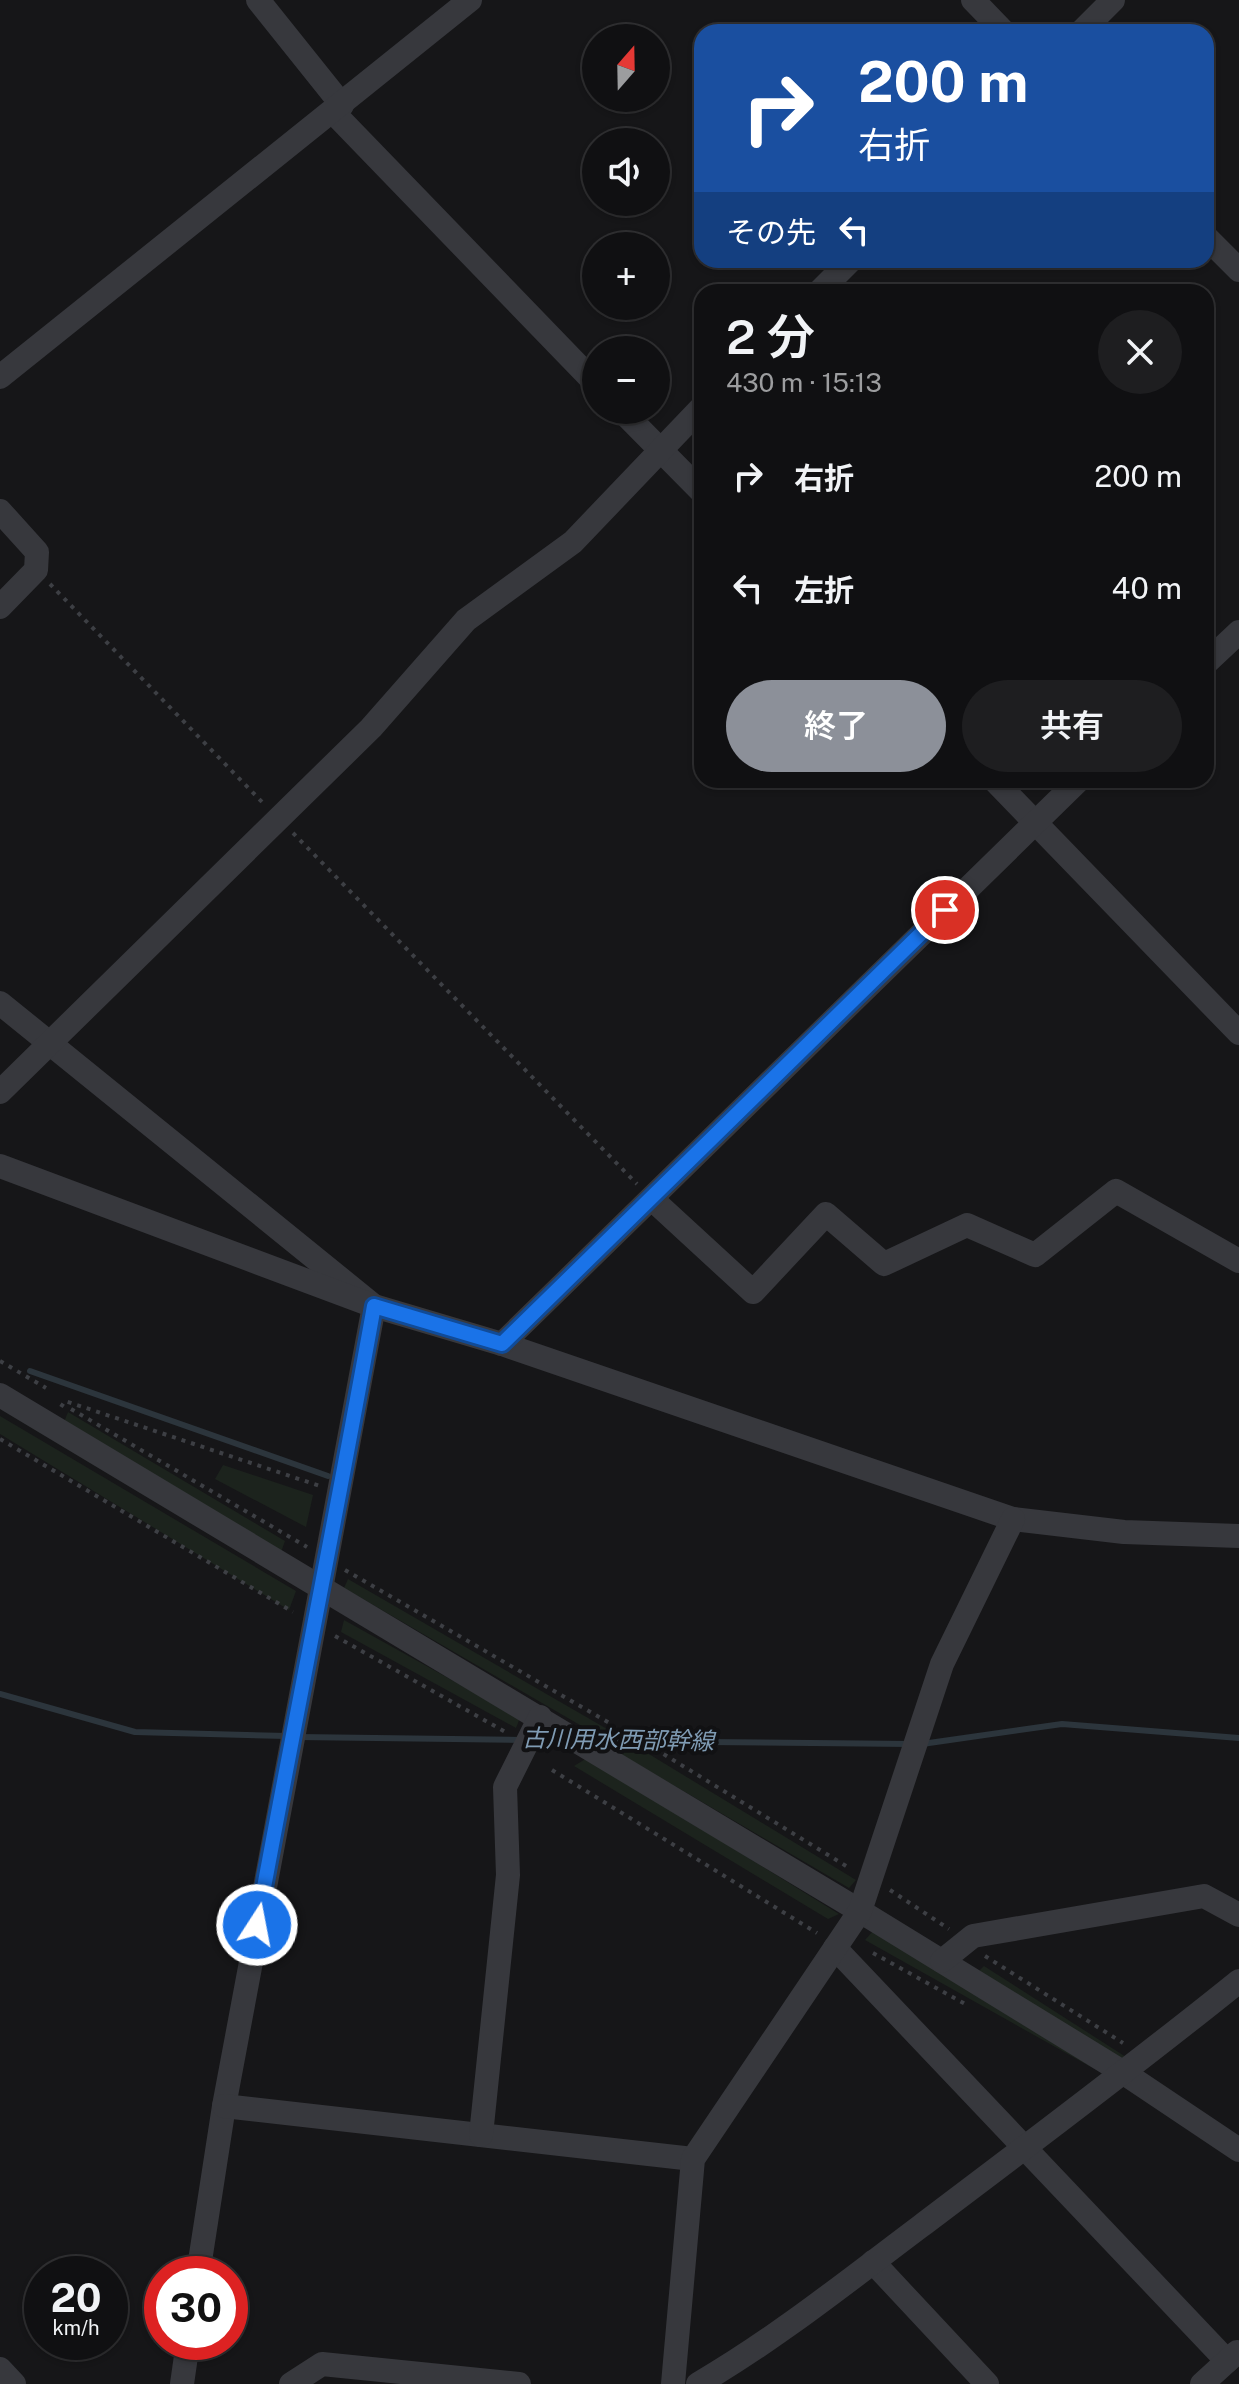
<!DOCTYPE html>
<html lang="ja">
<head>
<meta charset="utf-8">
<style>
  :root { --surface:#101012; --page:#1e1e20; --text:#f1f3f6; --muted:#9c9d9f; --line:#303032; --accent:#8c9099 }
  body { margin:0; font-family:"Public Sans","Noto Sans JP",sans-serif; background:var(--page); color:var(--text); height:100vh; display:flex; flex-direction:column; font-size:30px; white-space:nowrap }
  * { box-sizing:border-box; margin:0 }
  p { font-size:26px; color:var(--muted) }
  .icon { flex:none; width:44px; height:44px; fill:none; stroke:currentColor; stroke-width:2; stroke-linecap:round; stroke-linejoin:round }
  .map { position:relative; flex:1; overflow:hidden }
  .sheet { position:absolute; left:694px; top:284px; width:520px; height:504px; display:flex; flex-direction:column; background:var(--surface); border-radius:24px; box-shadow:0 2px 6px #0004,0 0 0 2px var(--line) }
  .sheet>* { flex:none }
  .top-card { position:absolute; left:694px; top:24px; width:520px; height:244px; border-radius:24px; box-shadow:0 2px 6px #0004,0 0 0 2px var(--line); background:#1a4fa0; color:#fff; overflow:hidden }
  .needle { width:52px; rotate:20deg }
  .controls { position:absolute; left:582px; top:24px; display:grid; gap:16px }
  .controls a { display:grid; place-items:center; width:88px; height:88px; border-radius:50%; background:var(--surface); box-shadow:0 2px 6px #0004,0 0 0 2px var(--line); font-size:40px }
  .speed { position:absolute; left:24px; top:2256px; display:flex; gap:16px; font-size:40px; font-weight:700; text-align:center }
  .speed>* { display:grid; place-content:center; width:104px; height:104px; border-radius:50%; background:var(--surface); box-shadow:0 2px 6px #0004,0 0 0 2px var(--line); line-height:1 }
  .speed small { font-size:20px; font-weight:400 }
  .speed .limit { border:12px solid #d22; background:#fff; color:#111 }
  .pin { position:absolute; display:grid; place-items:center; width:68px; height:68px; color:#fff; margin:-34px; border:4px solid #fff; border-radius:50%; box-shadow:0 2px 8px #0007 }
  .me { position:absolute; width:88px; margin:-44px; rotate:11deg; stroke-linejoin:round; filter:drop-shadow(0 0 6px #0008) }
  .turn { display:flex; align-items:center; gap:28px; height:168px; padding:0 32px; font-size:36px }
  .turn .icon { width:104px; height:104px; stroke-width:2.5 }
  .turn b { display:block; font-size:56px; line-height:68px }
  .then { display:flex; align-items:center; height:76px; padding:0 32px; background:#0003; gap:16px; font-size:30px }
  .round { display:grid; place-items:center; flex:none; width:84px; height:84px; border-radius:42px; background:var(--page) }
  .head { display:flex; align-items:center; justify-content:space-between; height:136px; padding:0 32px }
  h1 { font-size:48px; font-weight:600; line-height:60px }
  .cta { display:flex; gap:16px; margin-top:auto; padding:16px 32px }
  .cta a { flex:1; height:92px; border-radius:48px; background:var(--accent); color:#fff; font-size:32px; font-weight:600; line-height:92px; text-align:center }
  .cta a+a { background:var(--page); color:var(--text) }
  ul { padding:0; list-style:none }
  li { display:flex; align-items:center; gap:24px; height:112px; padding:0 32px }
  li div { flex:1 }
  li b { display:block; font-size:30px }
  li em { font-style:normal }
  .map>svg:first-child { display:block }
  .green { fill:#1c231d }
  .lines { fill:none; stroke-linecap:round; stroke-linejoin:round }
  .stream { stroke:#2c353c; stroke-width:6 }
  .path { stroke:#3d3f44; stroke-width:4; stroke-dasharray:4 6; stroke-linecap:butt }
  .minor { stroke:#37383d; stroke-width:24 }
  .route-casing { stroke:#114b97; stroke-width:20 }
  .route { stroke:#1a73e8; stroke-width:14 }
  .labels { text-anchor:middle; stroke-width:8; stroke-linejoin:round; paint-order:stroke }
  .water-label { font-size:24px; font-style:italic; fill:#7f9bb3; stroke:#111113 }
</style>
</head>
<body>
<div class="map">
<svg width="1239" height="2384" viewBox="0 0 1239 2384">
  <rect width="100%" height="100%" fill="#161618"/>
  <g class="green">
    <path d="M68,1412L285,1541L280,1555L64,1422Z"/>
    <path d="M0,1416L296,1591L289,1610L0,1434Z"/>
    <path d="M223,1465L313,1495L306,1527L215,1479Z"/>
    <path d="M348,1579L614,1733L604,1739L344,1588Z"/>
    <path d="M344,1620L520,1718L516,1728L341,1632Z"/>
    <path d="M639,1748L856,1880L849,1888L615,1751Z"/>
    <path d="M587,1758L839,1914L828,1919L574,1766Z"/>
    <path d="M873,1931L1098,2071L865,1940Z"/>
    <path d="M984,1966L1126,2057L1122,2062L978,1972Z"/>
  </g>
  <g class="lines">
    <g class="stream">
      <path d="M30,1371L328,1476"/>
      <path d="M0,1694L135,1732L287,1736"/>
      <path d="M298,1737L523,1740"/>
      <path d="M534,1741H559"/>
      <path d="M594,1741L911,1744"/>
      <path d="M922,1744L1062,1724L1239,1738"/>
    </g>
    <g class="path">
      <path d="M50,584L264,804"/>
      <path d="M293,833L637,1184"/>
      <path d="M0,1361L46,1388"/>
      <path d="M61,1407L65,1401L320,1486"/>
      <path d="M71,1409L307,1547"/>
      <path d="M0,1439L293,1612"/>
      <path d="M345,1570L613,1725"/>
      <path d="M335,1636L509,1734"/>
      <path d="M621,1728L851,1869"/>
      <path d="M552,1770L817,1933"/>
      <path d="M890,1890L949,1929"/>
      <path d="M873,1953L967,2005"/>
      <path d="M985,1956L1123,2043"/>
    </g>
    <g class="minor">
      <path d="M258,0L342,105"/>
      <path d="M973,0L1004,32"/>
      <path d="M1081,32L1113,0"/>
      <path d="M333,112L596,384"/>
      <path d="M1206,237L1239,270"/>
      <path d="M819,292L851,260"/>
      <path d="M0,377L470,0"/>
      <path d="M621,410L702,492"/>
      <path d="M0,511L37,552L36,570L0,607"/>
      <path d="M1206,663L1239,632"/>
      <path d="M994,780L1239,1033"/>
      <path d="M0,1003L374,1306L224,2106L198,2274"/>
      <path d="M0,1092L371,728L466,620L573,542L702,407"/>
      <path d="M0,1166L374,1306L502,1344L1013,1519L1124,1532L1239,1536"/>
      <path d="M653,1200L753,1292L826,1214L884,1264L967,1225L1035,1255L1116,1191L1239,1261"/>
      <path d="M502,1344L1079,780"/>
      <path d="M0,1395L860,1911L1124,2073L1239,2150"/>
      <path d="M835,1948L1227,2361"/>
      <path d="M942,1961L973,1936L1204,1896L1239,1915"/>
      <path d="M224,2106L693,2159"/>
      <path d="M481,2135L508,1875L505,1787L540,1717"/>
      <path d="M873,2262L987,2384"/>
      <path d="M0,2369L14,2384"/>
      <path d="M182,2384L188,2342"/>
      <path d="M291,2384L322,2364L519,2384"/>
      <path d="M673,2384L693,2159L860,1911L942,1664L1013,1519"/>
      <path d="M698,2384C777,2338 849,2280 921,2226C1028,2145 1135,2065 1239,1981"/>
      <path d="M1202,2384L1237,2352"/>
    </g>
  </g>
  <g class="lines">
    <g class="route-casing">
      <path id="route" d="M257,1925C295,1719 337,1513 374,1306L502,1344L945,910"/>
    </g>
    <use href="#route" class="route"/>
  </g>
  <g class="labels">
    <g class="water-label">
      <text transform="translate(618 1740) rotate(1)" y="8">古川用水西部幹線</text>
    </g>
  </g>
</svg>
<div class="controls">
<a><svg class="needle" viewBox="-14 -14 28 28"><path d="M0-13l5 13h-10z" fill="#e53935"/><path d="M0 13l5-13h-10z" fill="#9c9d9f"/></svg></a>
<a><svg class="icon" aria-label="sound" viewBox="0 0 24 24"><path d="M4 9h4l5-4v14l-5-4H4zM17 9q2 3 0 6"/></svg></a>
<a>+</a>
<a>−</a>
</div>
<div class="speed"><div>20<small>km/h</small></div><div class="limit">30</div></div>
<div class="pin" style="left:945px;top:910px;background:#d93025"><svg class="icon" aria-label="arrive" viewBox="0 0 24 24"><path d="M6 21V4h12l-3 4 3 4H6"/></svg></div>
<svg class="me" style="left:257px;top:1925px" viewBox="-20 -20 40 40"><circle r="17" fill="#1a73e8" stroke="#fff" stroke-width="3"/><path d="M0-11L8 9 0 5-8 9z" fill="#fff"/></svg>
<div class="top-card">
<div class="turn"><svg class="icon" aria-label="right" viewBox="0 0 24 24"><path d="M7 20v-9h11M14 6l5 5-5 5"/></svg><div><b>200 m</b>右折</div></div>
<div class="then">その先<svg class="icon" aria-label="left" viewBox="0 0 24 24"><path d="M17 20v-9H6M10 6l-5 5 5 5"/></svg></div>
</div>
<section class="sheet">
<div class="head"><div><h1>2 分</h1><p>430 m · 15:13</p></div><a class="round"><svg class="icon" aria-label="close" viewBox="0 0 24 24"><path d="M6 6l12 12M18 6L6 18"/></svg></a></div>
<ul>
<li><svg class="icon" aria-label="right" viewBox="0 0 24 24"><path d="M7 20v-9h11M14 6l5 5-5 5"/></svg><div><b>右折</b></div><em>200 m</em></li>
<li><svg class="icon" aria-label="left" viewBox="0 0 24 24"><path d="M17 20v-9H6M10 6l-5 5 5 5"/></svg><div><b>左折</b></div><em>40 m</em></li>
</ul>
<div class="cta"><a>終了</a><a>共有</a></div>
</section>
</div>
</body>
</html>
